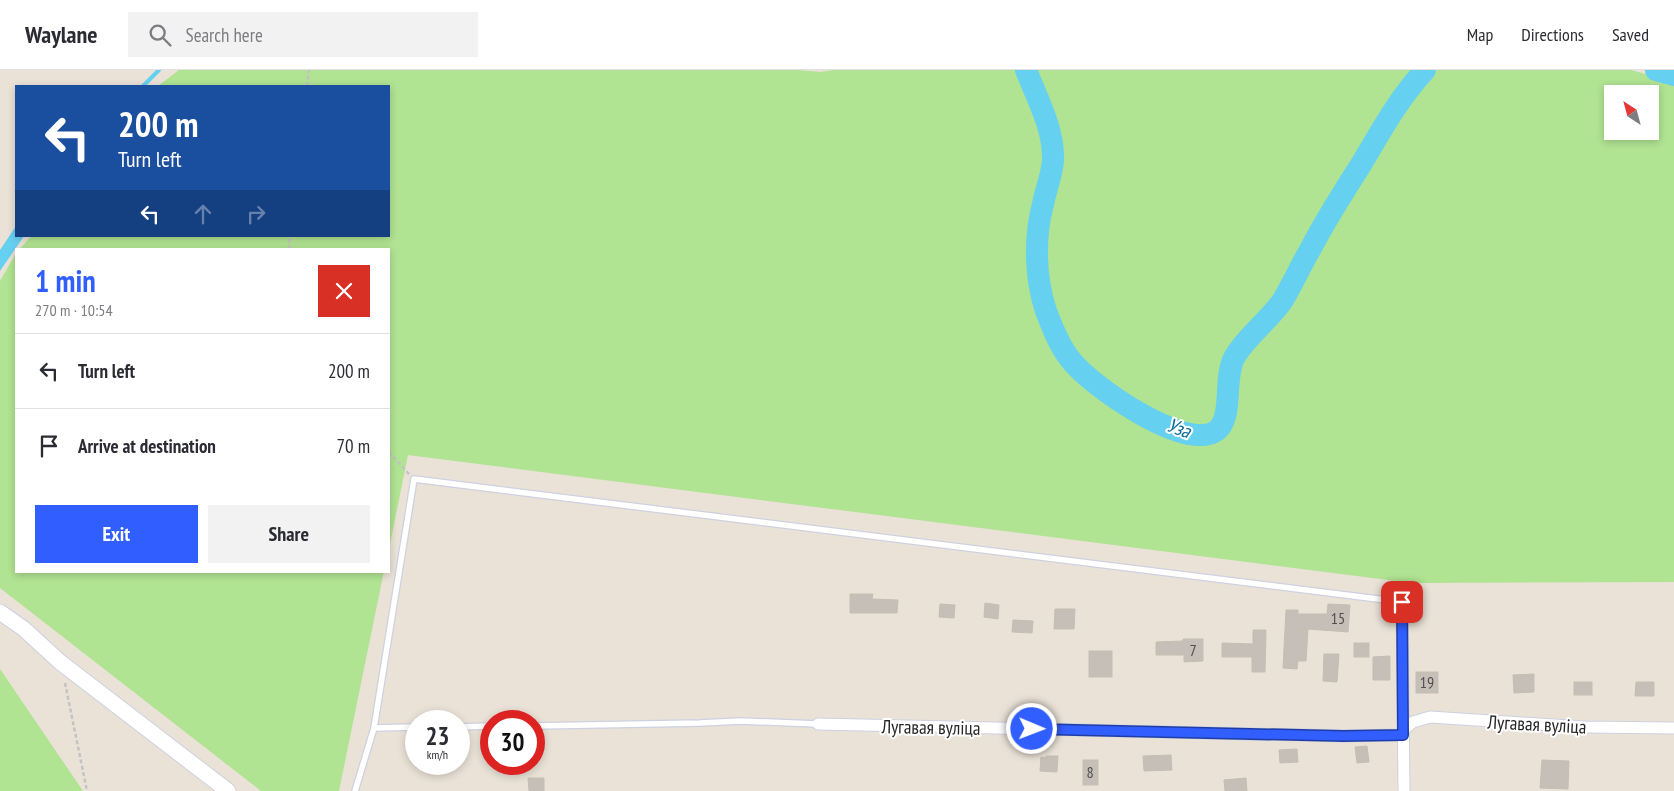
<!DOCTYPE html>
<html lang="en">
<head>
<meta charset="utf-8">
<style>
  :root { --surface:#fff; --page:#f2f2f3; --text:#2b2b33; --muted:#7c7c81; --line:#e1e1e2; --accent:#315efe }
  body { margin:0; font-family:"PT Sans Narrow",sans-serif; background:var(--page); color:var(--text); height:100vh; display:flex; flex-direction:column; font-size:19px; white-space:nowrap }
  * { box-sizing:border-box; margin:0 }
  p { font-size:16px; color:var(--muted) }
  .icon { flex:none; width:28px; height:28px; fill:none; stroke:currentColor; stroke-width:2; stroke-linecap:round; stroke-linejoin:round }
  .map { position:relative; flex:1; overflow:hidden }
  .panel { position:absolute; left:15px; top:178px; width:375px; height:325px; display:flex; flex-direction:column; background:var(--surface); border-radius:0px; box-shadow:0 2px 8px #0003 }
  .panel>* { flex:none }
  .top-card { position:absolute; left:15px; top:15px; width:375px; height:152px; border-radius:0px; box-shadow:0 2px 8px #0003; background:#1a4fa0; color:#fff; overflow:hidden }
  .needle { width:32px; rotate:324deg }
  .buttons { position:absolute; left:1604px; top:15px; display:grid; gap:10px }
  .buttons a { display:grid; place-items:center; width:55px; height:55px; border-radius:0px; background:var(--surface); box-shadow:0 2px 8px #0003; font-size:25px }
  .speed { position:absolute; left:405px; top:640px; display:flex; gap:10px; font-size:25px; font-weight:700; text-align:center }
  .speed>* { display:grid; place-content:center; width:65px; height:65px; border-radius:50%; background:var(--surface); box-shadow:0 2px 8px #0003; line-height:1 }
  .speed small { font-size:12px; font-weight:400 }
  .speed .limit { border:8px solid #d22; background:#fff; color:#111 }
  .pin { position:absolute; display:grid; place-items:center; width:42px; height:42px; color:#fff; margin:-21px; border-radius:10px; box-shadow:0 2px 8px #0006 }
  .me { position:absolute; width:55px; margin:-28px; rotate:91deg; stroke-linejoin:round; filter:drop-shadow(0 0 4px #0008) }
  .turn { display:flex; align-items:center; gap:18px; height:105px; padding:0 20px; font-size:22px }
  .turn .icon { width:65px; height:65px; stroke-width:2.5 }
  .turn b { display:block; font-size:35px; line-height:42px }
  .lanes { display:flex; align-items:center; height:48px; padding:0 20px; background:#0003; justify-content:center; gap:25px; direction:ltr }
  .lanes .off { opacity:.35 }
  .round { display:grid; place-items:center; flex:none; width:52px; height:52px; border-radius:0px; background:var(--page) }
  .overview { display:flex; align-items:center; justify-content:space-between; height:85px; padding:0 20px }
  h1 { font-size:30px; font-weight:800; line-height:38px; color:var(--accent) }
  .cta { display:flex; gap:10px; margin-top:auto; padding:10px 20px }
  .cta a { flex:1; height:58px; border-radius:0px; background:var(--accent); color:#fff; font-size:20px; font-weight:800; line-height:58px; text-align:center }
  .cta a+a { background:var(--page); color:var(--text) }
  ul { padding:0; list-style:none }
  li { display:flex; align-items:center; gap:15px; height:75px; padding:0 20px; border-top:1px solid var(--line) }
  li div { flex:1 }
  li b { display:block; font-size:19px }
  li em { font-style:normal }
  header { display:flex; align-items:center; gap:30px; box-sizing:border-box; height:70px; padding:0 25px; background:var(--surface); border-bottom:1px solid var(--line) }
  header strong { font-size:24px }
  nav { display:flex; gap:28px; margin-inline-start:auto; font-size:18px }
  .search { width:350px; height:45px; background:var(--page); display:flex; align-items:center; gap:12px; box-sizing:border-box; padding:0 18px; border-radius:0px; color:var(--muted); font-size:19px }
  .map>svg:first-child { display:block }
  .green { fill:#b0e392; fill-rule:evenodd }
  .water { fill:#66d0f1 }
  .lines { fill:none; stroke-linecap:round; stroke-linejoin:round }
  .stream { stroke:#66d0f1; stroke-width:4 }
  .river { stroke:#66d0f1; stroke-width:22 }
  .building { fill:#c5bfb8; stroke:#c5beb2 }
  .service-casing { stroke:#cdd1e1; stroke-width:8 }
  .minor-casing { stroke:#cdd1e1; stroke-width:13 }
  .tertiary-casing { stroke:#cdd1e1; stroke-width:17 }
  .path { stroke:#c3c3c3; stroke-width:2.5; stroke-dasharray:4 2.5; stroke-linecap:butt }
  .service { stroke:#fff; stroke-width:5.5 }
  .minor { stroke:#fff; stroke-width:11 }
  .tertiary { stroke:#fff; stroke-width:15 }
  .route-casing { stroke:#203da5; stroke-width:12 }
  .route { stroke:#315efe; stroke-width:9 }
  .labels { text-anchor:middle; stroke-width:4; stroke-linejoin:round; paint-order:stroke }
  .number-label { font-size:16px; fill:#4e4d4b }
  .street-label { font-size:19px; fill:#272727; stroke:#fff }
  .water-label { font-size:20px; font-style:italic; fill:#0a6c98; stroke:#fff }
</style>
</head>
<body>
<header>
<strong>Waylane</strong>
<div class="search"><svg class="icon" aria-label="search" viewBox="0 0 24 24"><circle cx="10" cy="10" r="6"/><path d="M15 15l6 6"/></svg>Search here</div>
<nav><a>Map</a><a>Directions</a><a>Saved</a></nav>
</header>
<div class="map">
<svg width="1674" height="721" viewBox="0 0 1674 721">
  <rect width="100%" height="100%" fill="#eae2d7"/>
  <g class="green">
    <path d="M179,0H798L821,2L833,0H1017C1031,20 1049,68 1046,92C1045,109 1038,125 1035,142C1027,189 1031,234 1053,277C1059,289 1067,301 1077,311C1100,331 1129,346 1156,359C1176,369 1207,383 1226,363C1244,344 1229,315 1241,292C1253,271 1274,255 1287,234C1301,213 1311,190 1323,169C1344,134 1365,101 1387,66C1401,43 1414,16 1437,0H1631L1674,12V512L1412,513L408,385L389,479V179H20L31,166H389V16H158ZM1612,24H1650V61H1612Z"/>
    <path d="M1032,0H1414C1391,24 1374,54 1357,83C1340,113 1321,142 1304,173C1297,185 1291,199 1284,211C1268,239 1242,260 1226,288C1216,306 1227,336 1213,350C1189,375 1092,306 1075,284C1065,271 1058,254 1053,238C1044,208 1043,177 1048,147C1052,127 1058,107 1058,87C1058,56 1044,28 1032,0Z"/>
    <path d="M16,183V501H384L339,721H261L0,518V211Z"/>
    <path d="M0,599L83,721H0Z"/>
  </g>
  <path class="water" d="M16,156V166H24L0,201V180Z"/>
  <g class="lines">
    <path class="stream" d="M143,16L159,0"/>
    <g class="river">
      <path d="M1026,0C1037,28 1054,59 1053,90C1052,105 1046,119 1043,134C1034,168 1035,208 1046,241C1052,257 1059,275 1070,289C1089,315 1185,382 1216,361C1234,348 1223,310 1234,288C1246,266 1269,251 1283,230C1293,213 1301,195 1311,178C1326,149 1344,121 1362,93C1381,61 1399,28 1425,0"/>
      <path d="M1656,0L1674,5"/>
    </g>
  </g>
  <g class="building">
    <path d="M850,524H873L872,529L898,530L897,543H850Z"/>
    <path d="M985,533L999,535L998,549L984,547Z"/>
    <path d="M940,534L955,535L954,548L939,547Z"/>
    <path d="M1328,534L1350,535L1348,562L1308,559L1306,591H1298L1297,599L1283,598L1286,540H1298V544H1327Z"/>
    <path d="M1055,539H1075L1074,559H1054Z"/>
    <path d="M1013,550L1033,551L1032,563L1012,562Z"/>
    <path d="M1253,560H1266L1265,602H1252V587H1222V573L1253,574Z"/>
    <path d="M1183,569H1203V591L1184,592V585H1156V572L1183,571Z"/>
    <rect x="1354" y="573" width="15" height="14"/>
    <rect x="1089" y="581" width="23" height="26"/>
    <path d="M1324,584H1339L1337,612L1323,611Z"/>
    <path d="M1390,586V610H1373V587Z"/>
    <rect x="1416" y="602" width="22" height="21"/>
    <path d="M1534,604V622L1514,623L1513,605Z"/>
    <rect x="1574" y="612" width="18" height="13"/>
    <path d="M1636,612H1654V626H1635Z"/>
    <path d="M1367,676L1369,692L1357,693L1355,677Z"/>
    <path d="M1297,679L1298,692L1280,693L1279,680Z"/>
    <path d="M1171,685L1172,700L1144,701L1143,686Z"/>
    <path d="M1046,686H1058L1057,702L1040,701L1041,687L1046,688Z"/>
    <rect x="1083" y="690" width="15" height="25"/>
    <path d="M1542,690L1569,691L1568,719L1540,718Z"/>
    <path d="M528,708H544V721H529Z"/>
    <path d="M1246,708L1247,721H1225L1224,710Z"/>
  </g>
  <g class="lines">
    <g class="service-casing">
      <g id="service">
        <path d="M534,656L700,653L741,651L818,654"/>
        <path d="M459,657L491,656"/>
        <path d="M374,658L416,657"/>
        <path d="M355,721L374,658L414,409L1402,532"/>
      </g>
    </g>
    <g class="minor-casing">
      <g id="minor">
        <path d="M1402,532L1404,721"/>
        <path d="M818,654L1343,666L1403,665"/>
        <path d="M1403,660L1413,652L1430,647L1585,657L1674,658"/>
      </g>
    </g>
    <g class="tertiary-casing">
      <path id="tertiary" d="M0,542L24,559L60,592L228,721"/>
    </g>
    <g class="path">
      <path d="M307,16L309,0"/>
      <path d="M289,179L290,166"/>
      <path d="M389,382L409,404"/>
      <path d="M65,613L87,721"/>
    </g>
    <use href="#service" class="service"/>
    <use href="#minor" class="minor"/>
    <use href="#tertiary" class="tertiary"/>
  </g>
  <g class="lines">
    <g class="route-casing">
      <path id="route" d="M1032,659L1343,666L1403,665L1402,532"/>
    </g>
    <use href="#route" class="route"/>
  </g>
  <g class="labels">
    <g class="number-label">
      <text x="1338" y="554">15</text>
      <text x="1193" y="586">7</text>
      <text x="1427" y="618">19</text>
      <text x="1090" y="708">8</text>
    </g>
    <g class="street-label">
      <text transform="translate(1537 654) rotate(3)" y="7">Лугавая вуліца</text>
      <text transform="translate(931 657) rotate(1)" y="7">Лугавая вуліца</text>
    </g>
    <g class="water-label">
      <text transform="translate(1179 358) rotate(20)" y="7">Уза</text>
    </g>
  </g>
</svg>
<div class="buttons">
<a><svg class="needle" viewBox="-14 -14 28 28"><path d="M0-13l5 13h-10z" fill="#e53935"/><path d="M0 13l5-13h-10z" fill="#7c7c81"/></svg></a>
</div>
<div class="speed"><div>23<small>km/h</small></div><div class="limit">30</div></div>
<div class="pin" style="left:1402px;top:532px;background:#d93025"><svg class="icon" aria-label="arrive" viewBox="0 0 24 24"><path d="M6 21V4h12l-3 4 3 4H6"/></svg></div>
<svg class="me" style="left:1032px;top:659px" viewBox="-20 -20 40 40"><circle r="17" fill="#315efe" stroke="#fff" stroke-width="3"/><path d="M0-11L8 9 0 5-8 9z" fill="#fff"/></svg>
<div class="top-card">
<div class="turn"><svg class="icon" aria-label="left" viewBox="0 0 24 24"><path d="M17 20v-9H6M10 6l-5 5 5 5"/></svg><div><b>200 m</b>Turn left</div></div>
<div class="lanes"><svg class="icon" aria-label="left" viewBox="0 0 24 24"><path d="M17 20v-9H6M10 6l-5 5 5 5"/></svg><svg class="icon off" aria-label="ahead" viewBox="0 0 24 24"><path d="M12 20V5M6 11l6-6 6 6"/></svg><svg class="icon off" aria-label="right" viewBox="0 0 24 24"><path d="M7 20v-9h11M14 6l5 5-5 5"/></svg></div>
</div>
<section class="panel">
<div class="overview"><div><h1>1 min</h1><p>270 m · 10:54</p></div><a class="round" style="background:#d93025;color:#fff"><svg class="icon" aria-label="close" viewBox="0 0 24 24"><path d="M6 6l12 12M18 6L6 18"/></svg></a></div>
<ul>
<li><svg class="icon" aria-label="left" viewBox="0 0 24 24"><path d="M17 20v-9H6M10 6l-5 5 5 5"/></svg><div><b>Turn left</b></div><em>200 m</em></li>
<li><svg class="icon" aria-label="arrive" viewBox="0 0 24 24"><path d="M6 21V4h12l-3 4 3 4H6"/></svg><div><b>Arrive at destination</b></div><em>70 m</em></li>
</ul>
<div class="cta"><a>Exit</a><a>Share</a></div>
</section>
</div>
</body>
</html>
